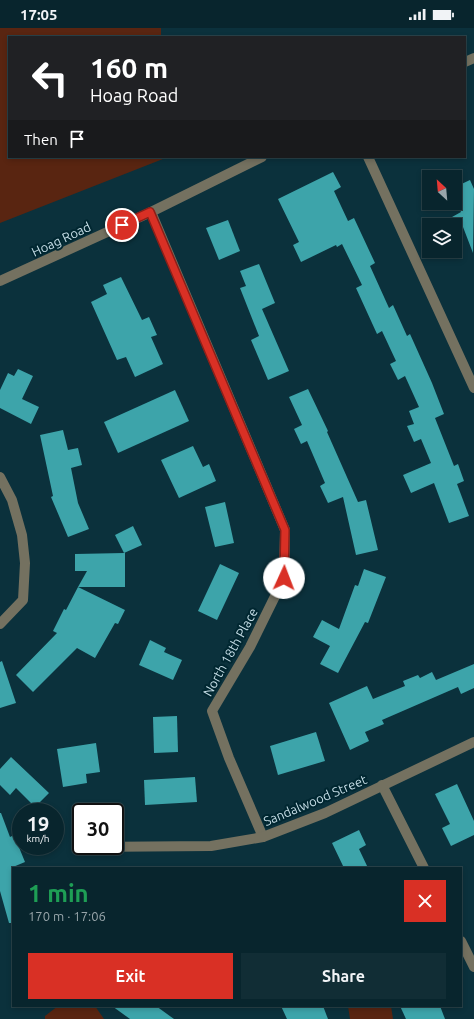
<!DOCTYPE html>
<html lang="en">
<head>
<meta charset="utf-8">
<style>
  :root { --surface:#08252d; --page:#112d35; --text:#f1f3f6; --muted:#98a5aa; --line:#294249; --accent:#d93025 }
  body { margin:0; font-family:Ubuntu,sans-serif; background:var(--page); color:var(--text); height:100vh; display:flex; flex-direction:column; font-size:15px; white-space:nowrap }
  * { box-sizing:border-box; margin:0 }
  p { font-size:13px; color:var(--muted) }
  .icon { flex:none; width:22px; height:22px; fill:none; stroke:currentColor; stroke-width:2; stroke-linecap:round; stroke-linejoin:round }
  .map { position:relative; flex:1; overflow:hidden }
  .drawer { position:absolute; left:12px; top:839px; width:450px; height:140px; display:flex; flex-direction:column; background:var(--surface); border-radius:0px; box-shadow:0 2px 6px #0003,0 0 0 1px var(--line) }
  .drawer>* { flex:none }
  .top-card { position:absolute; left:8px; top:8px; width:458px; height:122px; border-radius:0px; box-shadow:0 2px 6px #0003,0 0 0 1px var(--line); background:#202124; color:#fff; overflow:hidden }
  .needle { width:26px; rotate:334deg }
  .controls { position:absolute; left:422px; top:142px; display:grid; gap:8px }
  .controls a { display:grid; place-items:center; width:40px; height:40px; border-radius:0px; background:var(--surface); box-shadow:0 2px 6px #0003,0 0 0 1px var(--line); font-size:20px }
  .speed { position:absolute; left:12px; top:775px; display:flex; gap:8px; font-size:20px; font-weight:700; text-align:center }
  .speed>* { display:grid; place-content:center; width:52px; height:52px; border-radius:50%; background:var(--surface); box-shadow:0 2px 6px #0003,0 0 0 1px var(--line); line-height:1 }
  .speed small { font-size:10px; font-weight:400 }
  .speed .limit { border:2px solid #111; border-radius:6px; background:#fff; color:#111 }
  .pin { position:absolute; display:grid; place-items:center; width:34px; height:34px; color:#fff; margin:-17px; border:2px solid #fff; border-radius:50%; box-shadow:0 1px 4px #0007 }
  .me { position:absolute; width:44px; margin:-22px; rotate:2deg; stroke-linejoin:round; filter:drop-shadow(0 0 3px #0008) }
  .turn { display:flex; align-items:center; gap:14px; height:84px; padding:0 16px; font-size:18px }
  .turn .icon { width:52px; height:52px; stroke-width:2.5 }
  .turn b { display:block; font-size:28px; line-height:34px }
  .then { display:flex; align-items:center; height:38px; padding:0 16px; background:#0003; gap:8px; font-size:15px }
  .round { display:grid; place-items:center; flex:none; width:42px; height:42px; border-radius:0px; background:var(--page) }
  .summary { display:flex; align-items:center; justify-content:space-between; height:68px; padding:0 16px }
  h1 { font-size:24px; font-weight:700; line-height:30px; color:#1e9e55 }
  .action { display:flex; gap:8px; margin-top:auto; padding:8px 16px }
  .action a { flex:1; height:46px; border-radius:0px; background:var(--accent); color:#fff; font-size:16px; font-weight:700; line-height:46px; text-align:center }
  .action a+a { background:var(--page); color:var(--text) }
  .status { display:flex; justify-content:space-between; align-items:center; height:28px; padding:0 20px; background:var(--surface); direction:ltr }
  .status svg { height:11px; fill:currentColor }
  .map>svg:first-child { display:block }
  .green { fill:#592511 }
  .building { fill:#3da4aa }
  .lines { fill:none; stroke-linecap:round; stroke-linejoin:round }
  .minor { stroke:#747160; stroke-width:10 }
  .route-casing { stroke:#8d1f18; stroke-width:10 }
  .route { stroke:#d93025; stroke-width:7 }
  .labels { text-anchor:middle; stroke-width:4; stroke-linejoin:round; paint-order:stroke }
  .street-label { font-size:13px; fill:#c6dee7; stroke:#012731 }
</style>
</head>
<body>
<div class="status"><b>17:05</b><svg viewBox="0 0 49 12"><path d="M0 12V9h3v3zM5 12V6h3v6zM10 12V3h3v9zM15 12V0h3v12zM26 1h20v11H26zM47 4h2v5h-2z"/></svg></div>
<div class="map">
<svg width="474" height="991" viewBox="0 0 474 991">
  <rect width="100%" height="100%" fill="#0b313c"/>
  <g class="green">
    <path d="M0,0H161V9H9V129H168L0,195Z"/>
    <path d="M58,978H95L104,991H45V988Z"/>
    <path d="M348,978H391L393,991H350Z"/>
  </g>
  <g class="building">
    <path d="M333,144L341,159L334,163L348,193L354,190L375,235L370,238L389,280L393,277L407,308L410,306L432,355L444,386L435,390L454,438L458,436L464,453L457,456L469,488L449,495L434,455L411,465L403,447L431,435L421,411L414,414L407,398L414,396L409,383L419,379L405,348L398,352L390,336L396,333L382,303L377,306L356,260L362,257L342,216L337,219L336,217L301,234L293,217L299,214L278,171Z"/>
    <path d="M470,152L474,161L473,225L463,199L458,202L452,189L461,184L455,171V159Z"/>
    <path d="M228,192L240,223L219,232L206,200Z"/>
    <path d="M259,236L275,275L262,281L289,343L268,352L251,312L259,308L240,260L246,258L240,243Z"/>
    <path d="M121,249L142,292L149,289L157,307L151,309L163,336L135,349L126,329L117,332L91,274L107,266L103,257Z"/>
    <path d="M18,341L33,348L22,371L39,379L31,396L0,380V362L8,345L14,348Z"/>
    <path d="M308,361L328,403L327,404L358,474L366,472L378,522L356,527L343,469L328,475L320,458L325,455L307,413L301,416L294,401L302,397L289,369Z"/>
    <path d="M175,362L189,393L118,425L104,394Z"/>
    <path d="M63,402L68,422L78,420L82,437L71,440L78,475L89,501L68,509L51,469L53,468L40,407Z"/>
    <path d="M193,418L203,439L209,436L216,453L179,470L161,432Z"/>
    <path d="M225,474L234,515L215,519L205,479Z"/>
    <path d="M133,498L142,517L124,525H125V559H78L87,543H75V526L124,525L115,507Z"/>
    <path d="M220,536L239,545L217,592L198,583Z"/>
    <path d="M364,541L386,549L368,595L365,594L338,645L320,636L330,618L313,609L322,592L339,601L355,557L358,558Z"/>
    <path d="M78,559L125,582L118,596L115,595L95,630L77,620L33,664L16,647L57,605L53,603L64,581L66,582Z"/>
    <path d="M150,612L166,620L164,624L182,632L173,652L139,637Z"/>
    <path d="M2,633L16,675L0,680V634Z"/>
    <path d="M474,636V660L461,666L458,659L382,692L384,696L365,704L369,713L350,722L329,675L367,658L373,671L405,658L403,653L418,647L420,650L432,644L436,652Z"/>
    <path d="M177,688L178,724L154,725L153,689Z"/>
    <path d="M316,704L325,733L278,747L270,718Z"/>
    <path d="M96,715L100,744L86,746L87,755L63,759L57,721Z"/>
    <path d="M11,729L49,765L35,779L16,760L10,767L0,757V741Z"/>
    <path d="M195,749L197,774L145,777L144,752Z"/>
    <path d="M457,756L474,793V807L451,818L442,800L450,796L435,766Z"/>
    <path d="M0,785H1L10,809L14,807L25,834L13,839V895H9L0,863Z"/>
    <path d="M359,802L366,817L359,821L368,840H344L332,815Z"/>
    <path d="M112,978H156L174,991H130Z"/>
    <path d="M281,978H323L328,991H287Z"/>
    <path d="M400,978H440L445,991H406Z"/>
  </g>
  <g class="lines">
    <g class="minor">
      <path d="M465,34L474,30"/>
      <path d="M368,129L474,360"/>
      <path d="M151,184L285,502L284,550L250,619L212,683L229,730L263,809"/>
      <path d="M0,253L151,184L262,129"/>
      <path d="M0,449L12,472L22,507L25,535L23,572L0,596"/>
      <path d="M382,757L424,840"/>
      <path d="M86,819L211,818L263,809L325,785L474,714"/>
      <path d="M461,913L474,939"/>
    </g>
  </g>
  <g class="lines">
    <g class="route-casing">
      <path id="route" d="M122,197L150,184L285,502L284,550"/>
    </g>
    <use href="#route" class="route"/>
  </g>
  <g class="labels">
    <g class="street-label">
      <text transform="translate(61 211) rotate(-25)" y="5">Hoag Road</text>
      <text transform="translate(230 624) rotate(-61)" y="5">North 18th Place</text>
      <text transform="translate(315 772) rotate(-23)" y="5">Sandalwood Street</text>
    </g>
  </g>
</svg>
<div class="controls">
<a><svg class="needle" viewBox="-14 -14 28 28"><path d="M0-13l5 13h-10z" fill="#e53935"/><path d="M0 13l5-13h-10z" fill="#98a5aa"/></svg></a>
<a><svg class="icon" aria-label="layers" viewBox="0 0 24 24"><path d="M12 4l9 5-9 5-9-5zM3 14l9 5 9-5"/></svg></a>
</div>
<div class="speed"><div>19<small>km/h</small></div><div class="limit">30</div></div>
<div class="pin" style="left:122px;top:197px;background:#d93025"><svg class="icon" aria-label="arrive" viewBox="0 0 24 24"><path d="M6 21V4h12l-3 4 3 4H6"/></svg></div>
<svg class="me" style="left:284px;top:550px" viewBox="-20 -20 40 40"><circle r="19" fill="#fff"/><path d="M0-13L10 11 0 6-10 11z" fill="#d93025"/></svg>
<div class="top-card">
<div class="turn"><svg class="icon" aria-label="left" viewBox="0 0 24 24"><path d="M17 20v-9H6M10 6l-5 5 5 5"/></svg><div><b>160 m</b>Hoag Road</div></div>
<div class="then">Then<svg class="icon" aria-label="arrive" viewBox="0 0 24 24"><path d="M6 21V4h12l-3 4 3 4H6"/></svg></div>
</div>
<section class="drawer">
<div class="summary"><div><h1>1 min</h1><p>170 m · 17:06</p></div><a class="round" style="background:#d93025;color:#fff"><svg class="icon" aria-label="close" viewBox="0 0 24 24"><path d="M6 6l12 12M18 6L6 18"/></svg></a></div>
<div class="action"><a>Exit</a><a>Share</a></div>
</section>
</div>
</body>
</html>
